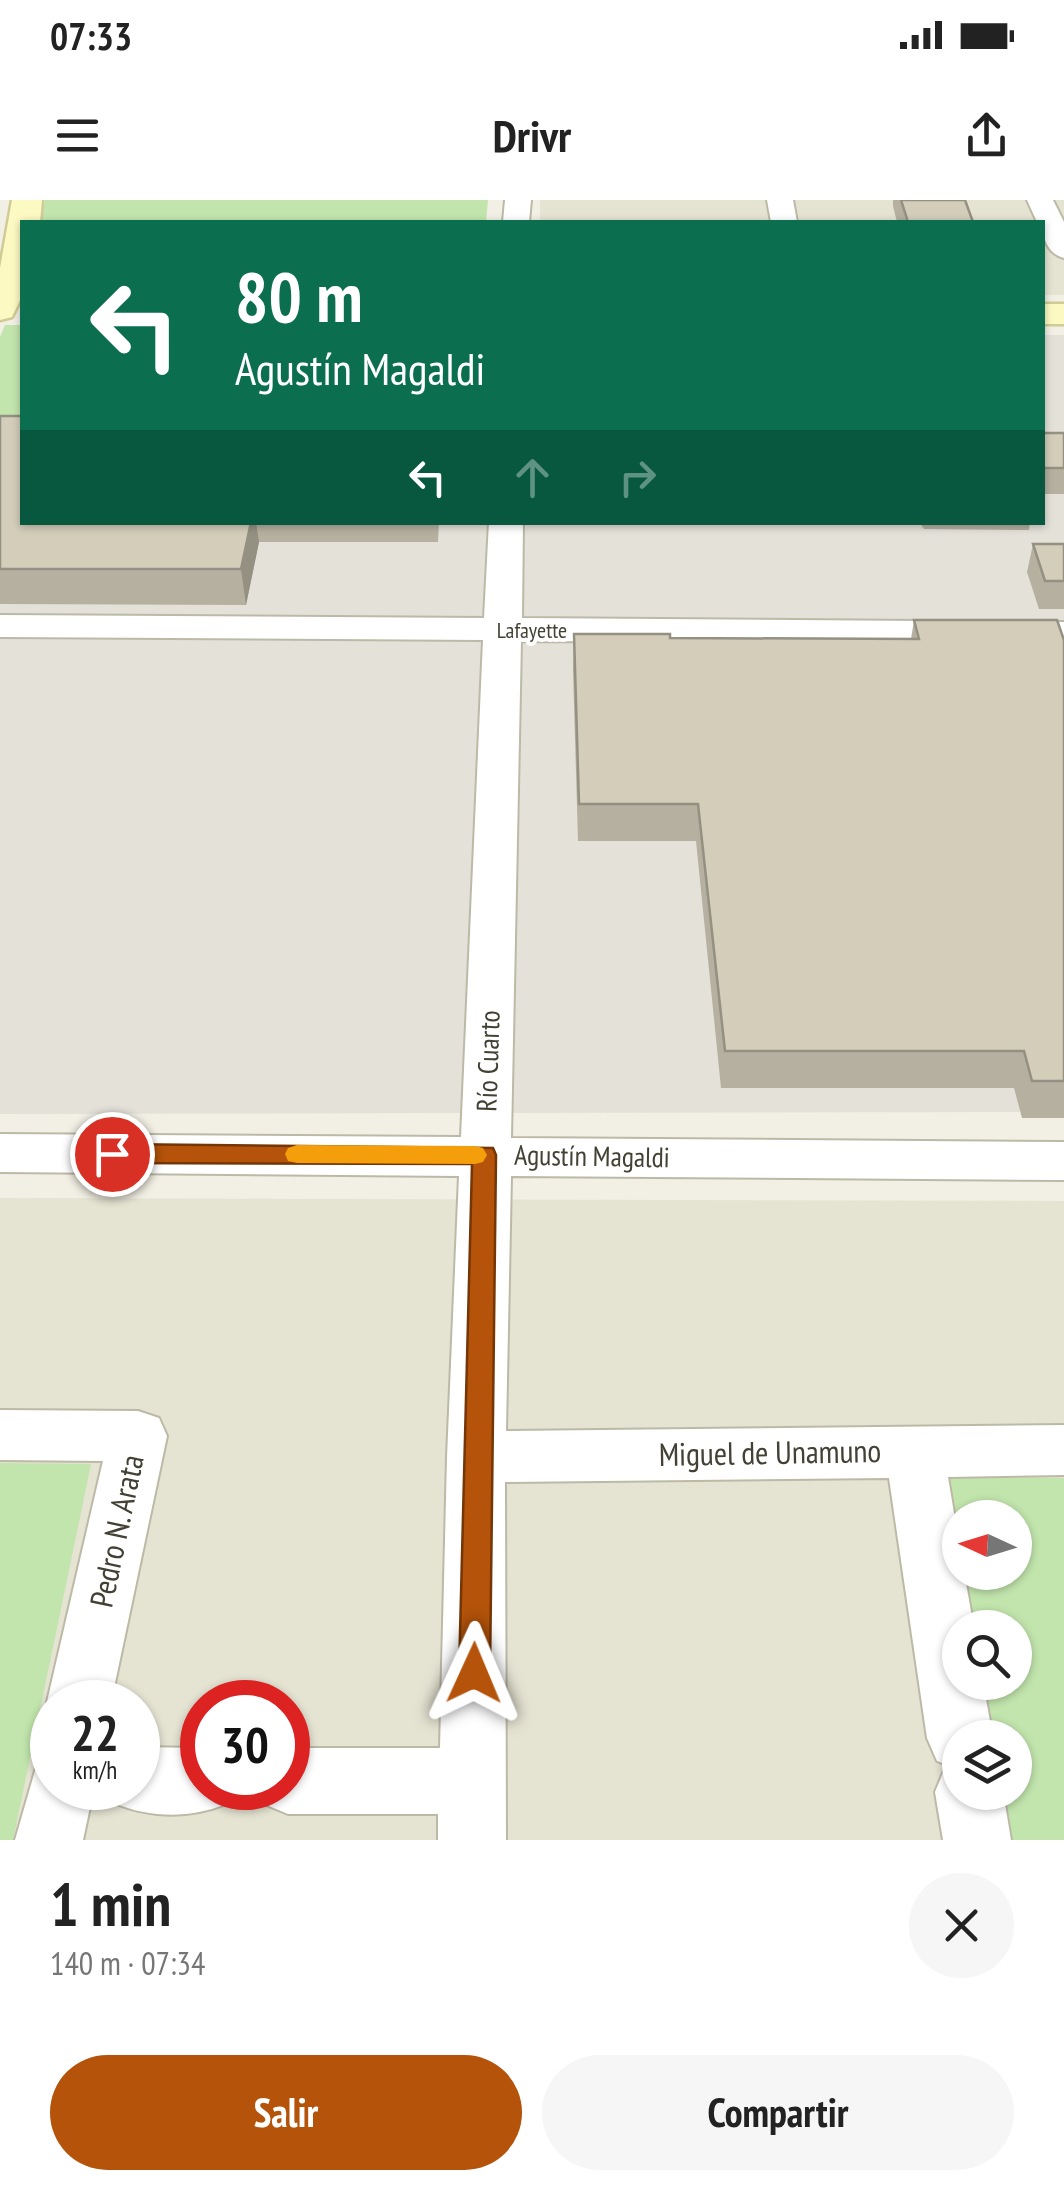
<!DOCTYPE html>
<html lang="es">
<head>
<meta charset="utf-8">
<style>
  :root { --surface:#fff; --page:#f6f6f6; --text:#222; --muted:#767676; --accent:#b45309 }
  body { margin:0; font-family:"PT Sans Narrow",sans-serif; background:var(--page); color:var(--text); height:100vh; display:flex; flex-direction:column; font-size:38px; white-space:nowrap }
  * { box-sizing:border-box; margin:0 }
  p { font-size:32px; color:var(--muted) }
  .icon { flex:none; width:55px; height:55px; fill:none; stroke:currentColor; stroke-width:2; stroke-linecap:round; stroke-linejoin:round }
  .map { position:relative; height:1640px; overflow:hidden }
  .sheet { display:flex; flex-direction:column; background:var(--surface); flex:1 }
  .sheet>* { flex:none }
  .top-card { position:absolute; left:20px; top:20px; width:1025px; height:305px; border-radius:0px; box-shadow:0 2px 8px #0004; background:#0b6e4f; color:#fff; overflow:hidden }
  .needle { width:65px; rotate:274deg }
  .tools { position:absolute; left:942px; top:1300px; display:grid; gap:20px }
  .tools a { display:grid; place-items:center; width:90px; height:90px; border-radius:50%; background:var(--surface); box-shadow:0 2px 8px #0004; font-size:50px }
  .speed { position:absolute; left:30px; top:1480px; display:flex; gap:20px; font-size:50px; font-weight:700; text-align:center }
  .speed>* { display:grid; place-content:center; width:130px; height:130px; border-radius:50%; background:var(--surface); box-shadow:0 2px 8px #0004; line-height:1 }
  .speed small { font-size:25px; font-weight:400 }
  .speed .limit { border:15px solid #d22; background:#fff; color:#111 }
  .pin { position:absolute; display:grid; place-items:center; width:85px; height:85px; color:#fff; margin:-42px; border:5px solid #fff; border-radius:50%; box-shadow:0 2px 10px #0007 }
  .me { position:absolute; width:110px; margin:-55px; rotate:1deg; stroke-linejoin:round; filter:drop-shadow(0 0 8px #0008) }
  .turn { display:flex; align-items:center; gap:35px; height:210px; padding:0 50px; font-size:45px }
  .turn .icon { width:130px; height:130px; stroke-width:2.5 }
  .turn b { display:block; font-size:70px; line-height:85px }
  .lanes { display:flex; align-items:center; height:95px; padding:0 50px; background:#0003; justify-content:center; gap:50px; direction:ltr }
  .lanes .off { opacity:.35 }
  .round { display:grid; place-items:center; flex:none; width:105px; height:105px; border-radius:52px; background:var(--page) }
  .overview { display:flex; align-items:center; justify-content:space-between; height:170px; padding:0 50px }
  h1 { font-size:60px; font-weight:700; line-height:75px }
  .cta { display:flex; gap:20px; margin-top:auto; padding:20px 50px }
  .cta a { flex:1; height:115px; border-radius:60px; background:var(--accent); color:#fff; font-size:40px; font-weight:700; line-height:115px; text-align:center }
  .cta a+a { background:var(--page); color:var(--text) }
  .status { display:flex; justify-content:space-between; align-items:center; height:70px; padding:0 50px; background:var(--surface); direction:ltr }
  .status svg { height:28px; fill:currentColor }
  header { display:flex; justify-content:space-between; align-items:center; height:130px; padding:0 50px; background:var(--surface); font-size:45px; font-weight:700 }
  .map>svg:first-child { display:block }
  .residential { fill:#e5e3d2; fill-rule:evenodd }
  .industrial { fill:#e4e1d9 }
  .green { fill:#c2e5ad }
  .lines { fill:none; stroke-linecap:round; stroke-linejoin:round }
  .street-casing { stroke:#bdb9a7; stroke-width:4 }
  .secondary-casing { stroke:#d1cb95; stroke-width:5 }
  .street { fill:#fff; fill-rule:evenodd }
  .secondary { fill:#fdf9c3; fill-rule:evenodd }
  .wall { fill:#b5b0a0 }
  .shaded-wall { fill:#949082 }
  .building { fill:#d3cdba; stroke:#949082; stroke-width:2.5 }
  .route { fill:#b45309; stroke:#753606; stroke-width:2.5 }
  .slow { fill:#f59e0b }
  .labels { text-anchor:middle; stroke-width:8; stroke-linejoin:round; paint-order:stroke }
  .far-street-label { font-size:22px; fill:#434034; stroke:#fff }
  .street-label { font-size:28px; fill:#434034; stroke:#fff }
  .near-street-label { font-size:32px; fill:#434034; stroke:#fff }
</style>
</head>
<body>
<div class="status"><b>07:33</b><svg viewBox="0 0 49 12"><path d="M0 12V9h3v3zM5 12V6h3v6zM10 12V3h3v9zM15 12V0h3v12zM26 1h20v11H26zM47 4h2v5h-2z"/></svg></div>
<header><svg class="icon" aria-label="menu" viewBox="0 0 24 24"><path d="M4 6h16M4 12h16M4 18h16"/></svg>Drivr<svg class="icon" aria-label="share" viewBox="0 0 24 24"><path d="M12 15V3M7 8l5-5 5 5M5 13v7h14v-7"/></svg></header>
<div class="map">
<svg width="1064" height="1640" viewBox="0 0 1064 1640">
  <rect width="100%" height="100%" fill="#f2f0e4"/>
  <g class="residential">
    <path d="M540,0H1064V95H1043L1042,22H540Z"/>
    <path d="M0,998L1064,1001V1640H0ZM960,1318H1015V1372H960ZM960,1428H1015V1482H960ZM52,1502H138V1588H52ZM202,1502H288V1588H202ZM960,1538H1015V1592H960Z"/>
  </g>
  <path class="industrial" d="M1043,135H1064V912L0,914V242L22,322H1042Z"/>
  <g class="green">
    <path d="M45,0H488L486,22H39Z"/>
    <path d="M5,125H22V242H0V137Z"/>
    <path d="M0,1263L91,1264L13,1640H0Z"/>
    <path d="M945,1277L1064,1278V1640H1006L998,1593L1015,1592V1538L988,1537L979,1483L1015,1482V1428L970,1427L961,1373L1015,1372V1318H960V1369Z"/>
  </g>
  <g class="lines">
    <g class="street-casing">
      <g id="street">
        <path d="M505,0H531L529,22H503Z"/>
        <path d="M767,0H793L797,22H771Z"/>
        <path d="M1027,0H1053L1064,22V58C1048,54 1042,38 1042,22H1037Z"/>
        <path d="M489,322H523L522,418L1064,422V444L521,441L511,938L1064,942V980L511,976L506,1231L1064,1225V1275L948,1277L960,1349V1372H964L974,1428H960V1482H983L993,1538H960V1592H1003L1011,1640H943L935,1592L945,1568L950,1566L937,1561L927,1538L889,1278L505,1282L506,1640H438V1614H288L264,1604L257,1588H288V1548H440L447,1257L459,976L0,972V934L461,937L483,440L0,437V415L484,418Z"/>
        <path d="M0,1210L138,1211L159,1218L167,1236L111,1502H52V1516L47,1502L103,1261L0,1260Z"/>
        <path d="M138,1547L202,1548V1588H233L226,1604C190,1619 149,1618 114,1603L108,1588H138Z"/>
        <path d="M52,1558V1588H94L83,1640H15L37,1564Z"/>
      </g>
    </g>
    <g class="secondary-casing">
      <g id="secondary">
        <path d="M12,0H42L40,22H22V96L12,117L0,120V68Z"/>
        <rect x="1042" y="104" width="22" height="20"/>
      </g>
    </g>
    <use href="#street" class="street"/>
    <use href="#secondary" class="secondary"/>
  </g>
  <g class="wall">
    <path d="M893,0H965L973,22H897L893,6Z"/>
    <path d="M0,216L22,322H439L438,342H259L246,405L0,404Z"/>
    <rect x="1042" y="233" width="22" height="61"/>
    <path d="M919,322H1030L1029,330L924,329Z"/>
    <path d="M1033,344H1064V409H1039L1027,372Z"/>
    <path d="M914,420L1064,440V918H1022L1014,888H721L696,641H578L573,470L574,434L670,438L911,439Z"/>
  </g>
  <path class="shaded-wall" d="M251,322H256L259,342L246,405L241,369Z"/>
  <g class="building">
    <path d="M901,0H965L973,22H908Z"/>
    <path d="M0,216H22V322H251L241,369H0Z"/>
    <rect x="1042" y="233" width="22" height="35"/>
    <path d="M1033,344H1064V381H1045Z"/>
    <path d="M914,420H1057L1064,440V881H1032L1024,851H725L698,604H579L574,434H670V438L919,439Z"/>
  </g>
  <path class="route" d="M112,944L493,948L496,955L490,1473L485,1483L474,1488L463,1483L459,1473L472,964L112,963L103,960L100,954L103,947Z"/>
  <path class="slow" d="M297,945L475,946L483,948L487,955L483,962L475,964L297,963L288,961L285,954L288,948Z"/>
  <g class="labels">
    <g class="far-street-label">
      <text x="532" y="438">Lafayette</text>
    </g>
    <g class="street-label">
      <text transform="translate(488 861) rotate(-88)" y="10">Río Cuarto</text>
      <text transform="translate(592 956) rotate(1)" y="10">Agustín Magaldi</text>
    </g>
    <g class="near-street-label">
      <text transform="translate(770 1253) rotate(-1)" y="11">Miguel de Unamuno</text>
      <text transform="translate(117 1331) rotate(-78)" y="11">Pedro N. Arata</text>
    </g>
  </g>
</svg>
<div class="tools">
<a><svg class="needle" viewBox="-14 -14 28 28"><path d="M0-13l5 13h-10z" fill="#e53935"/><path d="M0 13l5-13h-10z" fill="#767676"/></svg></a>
<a><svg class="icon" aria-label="search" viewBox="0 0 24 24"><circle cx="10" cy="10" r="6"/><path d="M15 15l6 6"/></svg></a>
<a><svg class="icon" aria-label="layers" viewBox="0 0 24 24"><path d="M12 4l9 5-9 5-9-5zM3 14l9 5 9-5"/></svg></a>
</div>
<div class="speed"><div>22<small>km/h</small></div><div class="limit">30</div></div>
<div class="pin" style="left:112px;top:954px;background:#d93025"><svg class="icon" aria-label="arrive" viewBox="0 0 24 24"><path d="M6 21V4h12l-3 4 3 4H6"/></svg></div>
<svg class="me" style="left:474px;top:1473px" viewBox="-20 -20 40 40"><path d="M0-17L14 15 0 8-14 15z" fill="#b45309" stroke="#fff" stroke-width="4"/></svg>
<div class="top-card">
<div class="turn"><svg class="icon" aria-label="left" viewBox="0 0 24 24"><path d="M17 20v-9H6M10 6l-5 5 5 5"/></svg><div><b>80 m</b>Agustín Magaldi</div></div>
<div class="lanes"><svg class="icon" aria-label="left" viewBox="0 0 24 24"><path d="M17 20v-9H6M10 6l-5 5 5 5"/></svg><svg class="icon off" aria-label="ahead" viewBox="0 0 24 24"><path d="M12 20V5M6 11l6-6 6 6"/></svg><svg class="icon off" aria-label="right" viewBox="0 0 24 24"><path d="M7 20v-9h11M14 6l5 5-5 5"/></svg></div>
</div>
</div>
<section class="sheet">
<div class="overview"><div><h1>1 min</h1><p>140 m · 07:34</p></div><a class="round"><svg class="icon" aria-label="close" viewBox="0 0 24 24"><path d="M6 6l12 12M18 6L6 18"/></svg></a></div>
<div class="cta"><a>Salir</a><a>Compartir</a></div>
</section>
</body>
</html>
